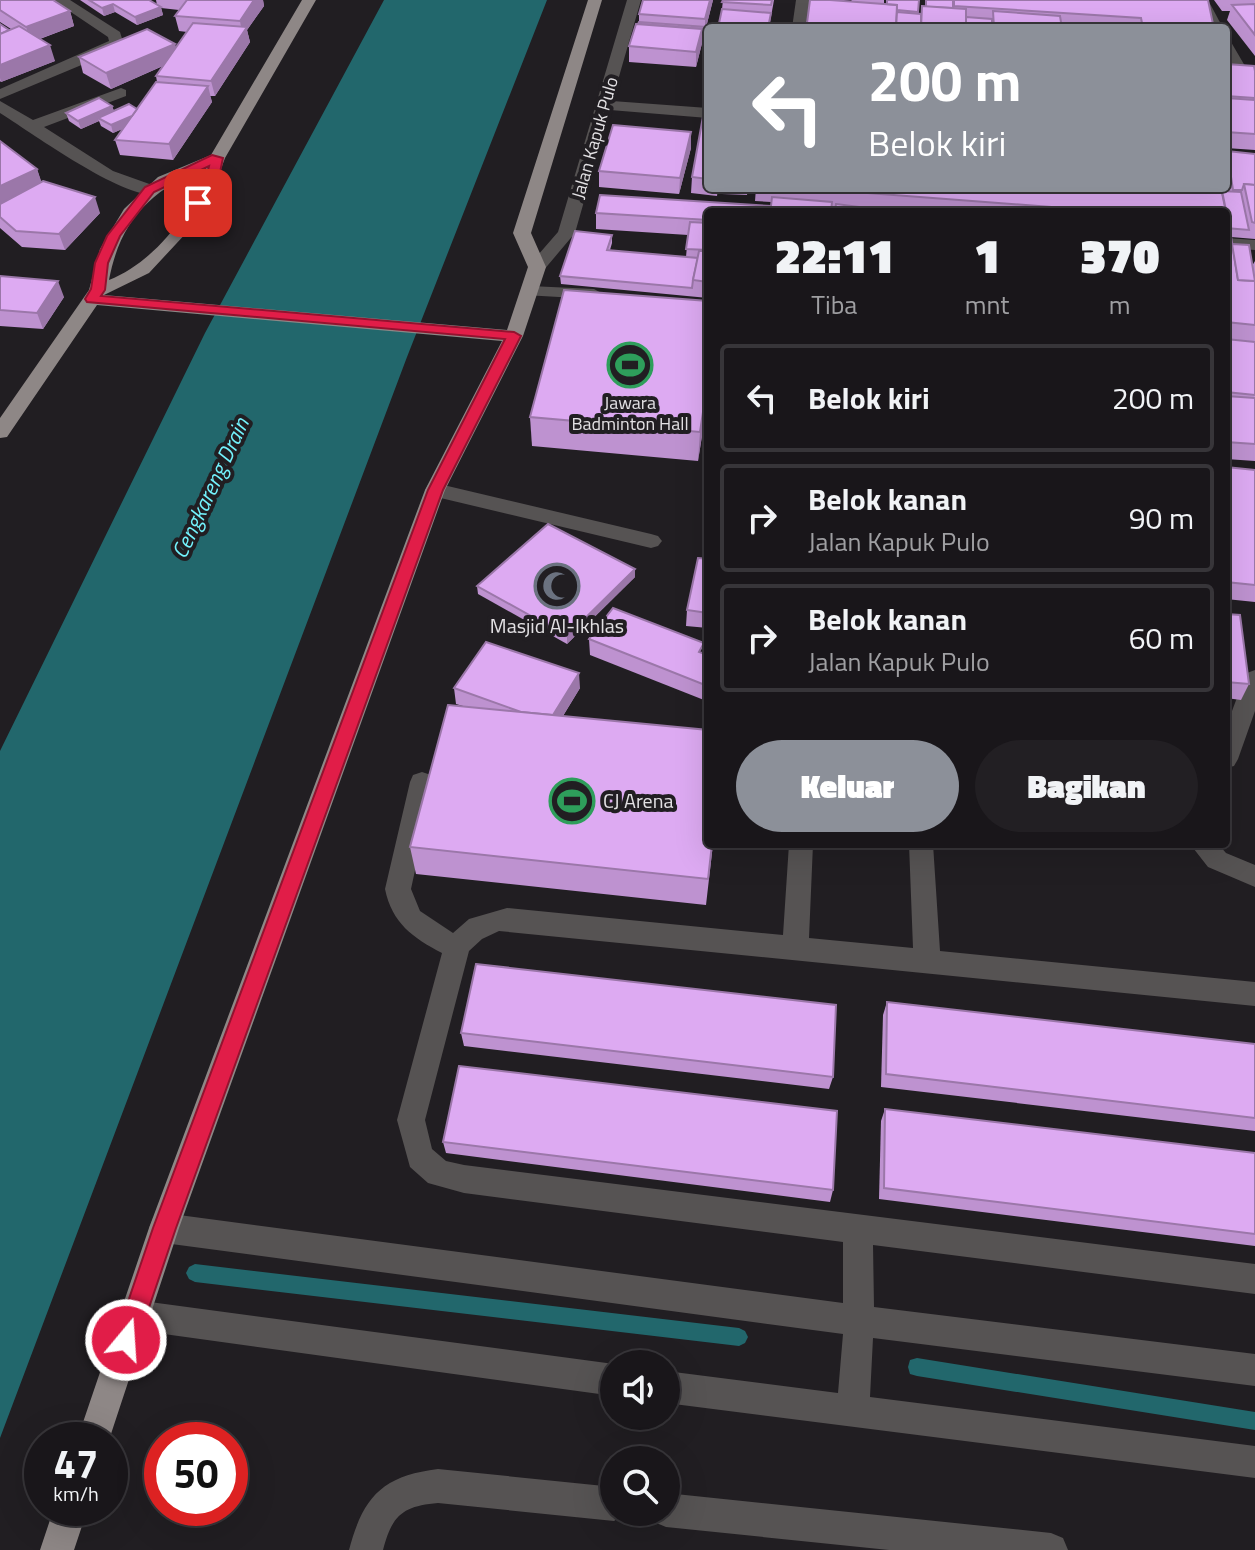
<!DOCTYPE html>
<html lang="id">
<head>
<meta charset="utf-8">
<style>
  :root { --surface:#19161a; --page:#221f23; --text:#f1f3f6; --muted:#9f9fa2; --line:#373539; --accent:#8c9099 }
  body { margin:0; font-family:"Titillium Web",sans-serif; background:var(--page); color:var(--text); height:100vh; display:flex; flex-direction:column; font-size:30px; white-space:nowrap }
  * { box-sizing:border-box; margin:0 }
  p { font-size:26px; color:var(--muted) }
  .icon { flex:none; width:44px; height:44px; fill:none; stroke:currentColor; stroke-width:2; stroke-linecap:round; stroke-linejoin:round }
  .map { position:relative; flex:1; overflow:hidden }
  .sheet { position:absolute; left:704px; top:208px; width:526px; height:640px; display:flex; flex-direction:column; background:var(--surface); border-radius:8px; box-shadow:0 8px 32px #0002,0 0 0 2px var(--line) }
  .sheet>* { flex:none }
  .banner { position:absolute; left:704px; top:24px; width:526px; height:168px; border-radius:8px; box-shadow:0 8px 32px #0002,0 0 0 2px var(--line); background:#8c9099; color:#fff; overflow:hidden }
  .fabs { position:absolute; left:600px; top:1350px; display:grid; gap:16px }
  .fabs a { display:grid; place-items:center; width:80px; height:80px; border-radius:50%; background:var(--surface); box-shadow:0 8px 32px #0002,0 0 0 2px var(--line); font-size:40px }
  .speed { position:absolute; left:24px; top:1422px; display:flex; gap:16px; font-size:40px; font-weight:700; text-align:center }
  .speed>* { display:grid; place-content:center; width:104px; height:104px; border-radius:50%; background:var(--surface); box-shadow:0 8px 32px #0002,0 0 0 2px var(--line); line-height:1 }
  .speed small { font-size:20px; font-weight:400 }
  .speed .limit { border:12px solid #d22; background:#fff; color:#111 }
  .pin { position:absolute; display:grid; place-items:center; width:68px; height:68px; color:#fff; margin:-34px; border-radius:16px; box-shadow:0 4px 12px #0006 }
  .me { position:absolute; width:88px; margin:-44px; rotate:18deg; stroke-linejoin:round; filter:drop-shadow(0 0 6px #0008) }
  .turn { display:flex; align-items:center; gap:28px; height:168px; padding:0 32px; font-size:36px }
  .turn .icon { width:104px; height:104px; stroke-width:2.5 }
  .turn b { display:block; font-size:56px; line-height:68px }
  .eta { display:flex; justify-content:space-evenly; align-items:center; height:136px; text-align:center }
  .eta b { font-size:48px; font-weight:800; line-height:56px }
  .cta { display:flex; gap:16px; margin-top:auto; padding:16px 32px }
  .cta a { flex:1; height:92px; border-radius:48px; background:var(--accent); color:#fff; font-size:32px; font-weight:800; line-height:92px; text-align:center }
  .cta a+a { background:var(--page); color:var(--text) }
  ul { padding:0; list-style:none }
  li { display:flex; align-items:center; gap:24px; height:108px; margin:0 16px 12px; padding:0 16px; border:4px solid var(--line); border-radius:8px }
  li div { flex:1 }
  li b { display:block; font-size:30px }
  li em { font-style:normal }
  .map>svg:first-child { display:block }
  .water { fill:#22676c }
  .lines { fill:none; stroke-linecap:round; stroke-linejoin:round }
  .stream { fill:#22676c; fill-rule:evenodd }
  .minor { fill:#565353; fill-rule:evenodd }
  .major { fill:#8e8786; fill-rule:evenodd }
  .wall { fill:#be92d0 }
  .shaded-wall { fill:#9b77a9 }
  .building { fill:#ddaaf2; stroke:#9b77a9; stroke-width:2 }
  .route { fill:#e11d48; stroke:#92132f; stroke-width:2 }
  .labels { text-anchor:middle; stroke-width:8; stroke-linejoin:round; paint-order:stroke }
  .far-street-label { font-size:18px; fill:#e3e1e4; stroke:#211e22 }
  .far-poi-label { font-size:18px; fill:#e3e1e4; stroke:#211e22 }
  .poi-label { font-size:20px; fill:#e3e1e4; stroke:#211e22 }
  .water-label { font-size:22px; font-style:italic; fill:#73f3fd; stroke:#211e22 }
</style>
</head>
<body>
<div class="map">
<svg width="1255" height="1550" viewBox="0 0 1255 1550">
  <rect width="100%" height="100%" fill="#211e22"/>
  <path class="water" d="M384,0H547L407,357L0,1438V751L205,333Z"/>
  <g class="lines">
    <g class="stream">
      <path d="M195,1264L739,1328L745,1331L748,1337L745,1343L739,1346L195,1282L189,1279L186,1273L189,1267Z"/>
      <path d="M917,1358L1255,1412V1430L917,1376L910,1374L908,1367L910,1360Z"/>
    </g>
    <g class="minor">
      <path d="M53,0H70L120,32L123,42L115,51L0,99V89L109,41L108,37Z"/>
      <path d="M627,0H641L612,101L708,108V118L610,110L575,233L543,271H531L528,267L531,263L558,232Z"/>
      <path d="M796,0H810L806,28H792Z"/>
      <path d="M1194,0H1208L1223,28H1209Z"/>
      <path d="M1226,41L1231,42L1245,66L1243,69L1238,70C1225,67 1226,52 1226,41Z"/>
      <path d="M121,88L126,90V96L44,127L113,171L155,186L157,190L155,194C124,200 29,131 0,113V101L33,120Z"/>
      <path d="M1226,238L1255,240V250L1226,248Z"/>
      <path d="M530,286L594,289L603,294L594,299L524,295L521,291Z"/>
      <path d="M435,483L651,534L658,536L662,541L658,546L651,548L428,495L425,490L428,485Z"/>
      <path d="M1255,670V711L1238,759L1234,766L1226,768V727L1244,679L1247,673Z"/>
      <path d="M422,772L431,775L434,782L411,889L420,911L453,933L469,919L507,908L783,935L789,844H813L809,938L913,948L909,844H933L940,951L1255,982V1006L499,931L482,939L469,951L425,1120L432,1149L446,1161L464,1165L1255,1264V1294L873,1245L874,1307L1255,1354V1386L873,1338L870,1397L1255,1446V1478L666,1403V1371L838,1393L843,1334L164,1243L153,1238L149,1228L153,1218L164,1213L843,1303V1242L464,1193L428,1183L410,1167L397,1120L442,953C413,938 392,923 385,889L410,782L413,775Z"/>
      <path d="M1190,844H1218L1226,853L1255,865V887L1208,867Z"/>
      <path d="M135,1300L614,1364V1396L135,1330L124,1326L120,1315L124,1304Z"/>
      <path d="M438,1469L614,1487V1512H627L614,1521L438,1503C403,1506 392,1515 383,1550H349C363,1497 382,1476 438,1469Z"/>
      <path d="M666,1493L1051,1533L1063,1538L1068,1550H889L666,1527L654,1522L650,1512H666Z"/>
    </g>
    <g class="major">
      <path d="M302,0H316L225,158L213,191L189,230L149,273L104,295L507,330L528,267L513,233L588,0H602L531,233L546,267L523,336L445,490L179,1228L109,1440H77L149,1228L425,490L502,341L97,305L7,437L0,438V418L89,290L100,249L124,209L158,177L211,155ZM206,168C192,214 154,262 109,280C120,221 151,189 206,168Z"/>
      <path d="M54,1508H88L74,1550H40Z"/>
    </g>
  </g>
  <g class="wall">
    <path d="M0,0L70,11L74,26L40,39L55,61L1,82L0,81V24L9,30L11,29L0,22Z"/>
    <path d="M80,0H149L157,5L156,0H263L264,6L247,30L250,42L215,96H210L212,102L173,160L120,155L115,140L122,129L113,133L101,126L99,121L81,129L69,121L66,113L112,106L114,111L137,109L157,82L156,76L163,66L111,89L83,73L79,57L175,44L176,48L187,32L179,31L175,16L179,10L161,8L163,15L137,25L115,12L104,16Z"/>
    <path d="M713,0L696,67L629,62V46L639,22V14Z"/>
    <path d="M723,0H774L769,28L722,9Z"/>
    <path d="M810,0L851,1L852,0H884V4L919,0L918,14H921L922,6L925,7V0H1208L1213,24L1221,28H806Z"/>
    <path d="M1214,0H1255V56L1227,20L1230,11H1222Z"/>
    <path d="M1226,64L1255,70V150L1226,148Z"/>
    <path d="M708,111V188H718L717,196L691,193L692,177Z"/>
    <path d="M691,132V148L679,194L599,187V171Z"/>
    <path d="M0,141L37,169L41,182L100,213L65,250L22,247L0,228Z"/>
    <path d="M1226,149L1227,151L1255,154V239L1231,237L1232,244L1252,266L1255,261V461L1226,459V212H903L832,206L708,212V298L561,284L560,276L612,235V243L610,250L686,257L688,235L596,229V213L771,206V202L755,201L756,188H1226Z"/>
    <path d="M722,188H748L747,195L722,194Z"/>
    <path d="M0,276L64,297L43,329L0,326Z"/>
    <path d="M708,301V398L698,461L532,446L530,417Z"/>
    <path d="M1226,467L1255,470V602L1226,599Z"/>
    <path d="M708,559V628L686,626L687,610Z"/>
    <path d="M635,577L567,644L478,594L477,586Z"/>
    <path d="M1226,614L1249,684L1241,700L1226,698Z"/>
    <path d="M589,639L704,654L708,655V693L704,700L590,655Z"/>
    <path d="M454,688H580L563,716L713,844L706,905L416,874L410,847L463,706L456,704Z"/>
    <path d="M887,1002L1255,1044V1131L881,1087L883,1015Z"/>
    <path d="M461,1033L833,1077L829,1089L464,1046Z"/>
    <path d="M885,1109L1255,1153V1246L879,1199L881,1121Z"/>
    <path d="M443,1142L833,1190L830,1202L446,1153Z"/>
  </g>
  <g class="shaded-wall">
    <path d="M254,0H263L264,6L247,30L250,42L215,96L211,81L242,33L240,21Z"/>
    <path d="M710,0H713L696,67V52L702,29L705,27V19Z"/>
    <path d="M113,4L115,12L104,16L102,8Z"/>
    <path d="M161,7L163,15L137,25L135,17Z"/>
    <path d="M70,11L74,26L31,42L26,27Z"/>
    <path d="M175,44L178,59L111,89L106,73Z"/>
    <path d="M50,45L55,61L1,82L0,78V65Z"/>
    <path d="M208,86L212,102L173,160L169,144Z"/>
    <path d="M112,106L115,114L98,118L99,121L81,129L78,121Z"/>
    <path d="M141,112L144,120L113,133L111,125Z"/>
    <path d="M691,132V148L679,194L680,178Z"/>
    <path d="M37,169L45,192L0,214V186Z"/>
    <path d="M95,197L100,213L65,250L59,234Z"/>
    <path d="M58,281L64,297L43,329L37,313Z"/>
    <path d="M708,379V398L698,461L700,432Z"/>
    <path d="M635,569V577L567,644V636Z"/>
    <path d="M579,673L580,688L550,737L549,721Z"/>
    <path d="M708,680V693L704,700L705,685Z"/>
  </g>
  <g class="building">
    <path d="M0,0H53L70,11L26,27L0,10Z"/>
    <path d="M89,0H149L161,7L135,17L113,4L102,8Z"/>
    <path d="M187,0H254L240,21L175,16Z"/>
    <path d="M643,0H710L705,19L639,14Z"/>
    <path d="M723,0H772L771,5L722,2Z"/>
    <path d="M810,0H830L897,5L896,28H875L807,23Z"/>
    <path d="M887,0H919L918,12L897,10V5L887,4Z"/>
    <path d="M926,0H953V8L926,7Z"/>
    <path d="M954,0H1208L1213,24H1220L1221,28H1143L1141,18L954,6Z"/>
    <path d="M1255,4V35L1232,5Z"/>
    <path d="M922,6L966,9V28H921Z"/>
    <path d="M722,9L771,13L768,28H718Z"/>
    <path d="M993,11L1060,16L1062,28H994Z"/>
    <path d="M897,12L921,14V28H896Z"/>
    <path d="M966,17L992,19V28H966Z"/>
    <path d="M639,22L705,27L702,37V29L638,24Z"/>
    <path d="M193,23L247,27L211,81L156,76Z"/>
    <path d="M1061,23L1131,28H1062Z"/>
    <path d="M0,24L9,30L0,34Z"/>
    <path d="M636,24L702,29L696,52L629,46Z"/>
    <path d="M19,26L50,45L0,65V34Z"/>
    <path d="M147,29L175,44L106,73L79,57Z"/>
    <path d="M1226,64L1254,66L1255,71V98L1226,96Z"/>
    <path d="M156,82L208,86L169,144L115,140Z"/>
    <path d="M99,98L112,106L78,121L66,113Z"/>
    <path d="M1226,98L1255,100V134L1226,132Z"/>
    <path d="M129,104L137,109L132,116L111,125L98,118Z"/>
    <path d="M704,111H708V179L692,177Z"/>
    <path d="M613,125L691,132L680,178L599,171Z"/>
    <path d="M0,141L37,169L0,186Z"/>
    <path d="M1226,149L1232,181H1226Z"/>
    <path d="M1227,151L1255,154V185L1244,184L1242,190H1233Z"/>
    <path d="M43,181L95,197L59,234L16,231L0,217V204Z"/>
    <path d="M1244,184L1255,185V223L1252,222Z"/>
    <path d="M802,188H1221L1226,212H1117Z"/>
    <path d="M1222,191L1241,192L1249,230L1226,228L1228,220Z"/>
    <path d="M600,195L771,206L772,197L832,202L831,212H708V220L596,213Z"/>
    <path d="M836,204L860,207L859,212H835Z"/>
    <path d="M904,208L955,212H903Z"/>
    <path d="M690,222L708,223V250L686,249Z"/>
    <path d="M575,231L612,235L607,250L698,258L693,280L692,288L560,276Z"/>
    <path d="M1226,235L1231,236L1238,280L1255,281V325L1226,322Z"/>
    <path d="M1232,244L1249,245L1255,281L1238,280Z"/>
    <path d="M699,251H708V282L693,280Z"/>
    <path d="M0,276L58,281L37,313L0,310Z"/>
    <path d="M564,290L708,301V379L700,432L530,417Z"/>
    <path d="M1226,339L1255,342V395L1226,392Z"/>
    <path d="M1226,396L1255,398V444L1226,442Z"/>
    <path d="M1226,467L1255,470V585L1226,582Z"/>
    <path d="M548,524L635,569L567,636L477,586Z"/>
    <path d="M698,558L708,559V613L687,610Z"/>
    <path d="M613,608L704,643L699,652L708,655V680L705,685L589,639Z"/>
    <path d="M1226,614L1240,615L1249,684L1226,682Z"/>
    <path d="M486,642L579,673L553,715L521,712L454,688Z"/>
    <path d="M448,705L708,730V844H712L708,879L410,847Z"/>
    <path d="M476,964L836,1005L833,1077L461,1033Z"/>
    <path d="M887,1002L1255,1044V1118L886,1074Z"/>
    <path d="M459,1066L837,1111L833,1190L443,1142Z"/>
    <path d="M885,1109L1255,1153V1234L884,1188Z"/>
  </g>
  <path class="route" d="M212,155L223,158L218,182L203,205L192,203L205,182L209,166L154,192L120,236L108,263L105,290L101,296L514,332L521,336L443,490L176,1228L138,1340L135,1349L126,1352L118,1349L115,1340L153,1228L428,490L505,339L87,302L85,299L91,289L95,263L107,236L145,187Z"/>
  <defs>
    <g id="stadium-ring" transform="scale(2.3)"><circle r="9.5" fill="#211e22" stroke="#2e9e5b" stroke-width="1.5"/><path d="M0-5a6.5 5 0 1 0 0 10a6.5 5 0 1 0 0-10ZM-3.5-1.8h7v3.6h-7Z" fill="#2e9e5b"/></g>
    <g id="mosque-ring" transform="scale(2.3)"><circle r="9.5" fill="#211e22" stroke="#6b7280" stroke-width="1.5"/><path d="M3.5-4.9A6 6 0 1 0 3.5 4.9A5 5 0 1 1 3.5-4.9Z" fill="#6b7280"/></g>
  </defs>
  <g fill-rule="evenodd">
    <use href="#stadium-ring" x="630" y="365"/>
    <use href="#mosque-ring" x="557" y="586"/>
    <use href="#stadium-ring" x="572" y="801"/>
  </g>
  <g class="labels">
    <g class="far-street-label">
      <text transform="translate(595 138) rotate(-74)" y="6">Jalan Kapuk Pulo</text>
    </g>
    <g class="far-poi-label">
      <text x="630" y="409">Jawara<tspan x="630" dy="21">Badminton Hall</tspan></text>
    </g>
    <g class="poi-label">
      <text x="557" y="633">Masjid Al-Ikhlas</text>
      <text x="603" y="808" text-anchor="start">CJ Arena</text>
    </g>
    <g class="water-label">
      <text transform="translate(210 488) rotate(-65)" y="8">Cengkareng Drain</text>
    </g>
  </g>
</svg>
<div class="fabs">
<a><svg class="icon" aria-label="sound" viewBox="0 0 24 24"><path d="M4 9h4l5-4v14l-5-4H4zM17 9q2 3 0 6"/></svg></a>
<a><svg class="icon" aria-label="search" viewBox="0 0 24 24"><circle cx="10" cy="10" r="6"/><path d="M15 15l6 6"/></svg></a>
</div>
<div class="speed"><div>47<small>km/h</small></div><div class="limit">50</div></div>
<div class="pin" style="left:198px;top:203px;background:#d93025"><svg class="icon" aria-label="arrive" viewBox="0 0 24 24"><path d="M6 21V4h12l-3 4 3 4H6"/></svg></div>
<svg class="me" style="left:126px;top:1340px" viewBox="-20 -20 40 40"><circle r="17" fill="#e11d48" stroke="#fff" stroke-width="3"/><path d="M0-11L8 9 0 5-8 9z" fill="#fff"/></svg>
<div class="banner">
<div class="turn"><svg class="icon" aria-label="left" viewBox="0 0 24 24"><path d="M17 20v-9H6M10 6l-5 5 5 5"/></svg><div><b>200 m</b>Belok kiri</div></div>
</div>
<section class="sheet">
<div class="eta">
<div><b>22:11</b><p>Tiba</p></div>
<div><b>1</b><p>mnt</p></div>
<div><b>370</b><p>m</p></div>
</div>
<ul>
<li><svg class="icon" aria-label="left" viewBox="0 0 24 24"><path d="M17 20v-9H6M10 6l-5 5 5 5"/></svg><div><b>Belok kiri</b></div><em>200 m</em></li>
<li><svg class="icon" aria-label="right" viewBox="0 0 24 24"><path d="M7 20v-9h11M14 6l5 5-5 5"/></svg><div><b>Belok kanan</b><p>Jalan Kapuk Pulo</p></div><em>90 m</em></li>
<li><svg class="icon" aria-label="right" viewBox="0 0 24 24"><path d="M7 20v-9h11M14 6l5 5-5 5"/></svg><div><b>Belok kanan</b><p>Jalan Kapuk Pulo</p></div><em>60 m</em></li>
</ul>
<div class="cta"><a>Keluar</a><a>Bagikan</a></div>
</section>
</div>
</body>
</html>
